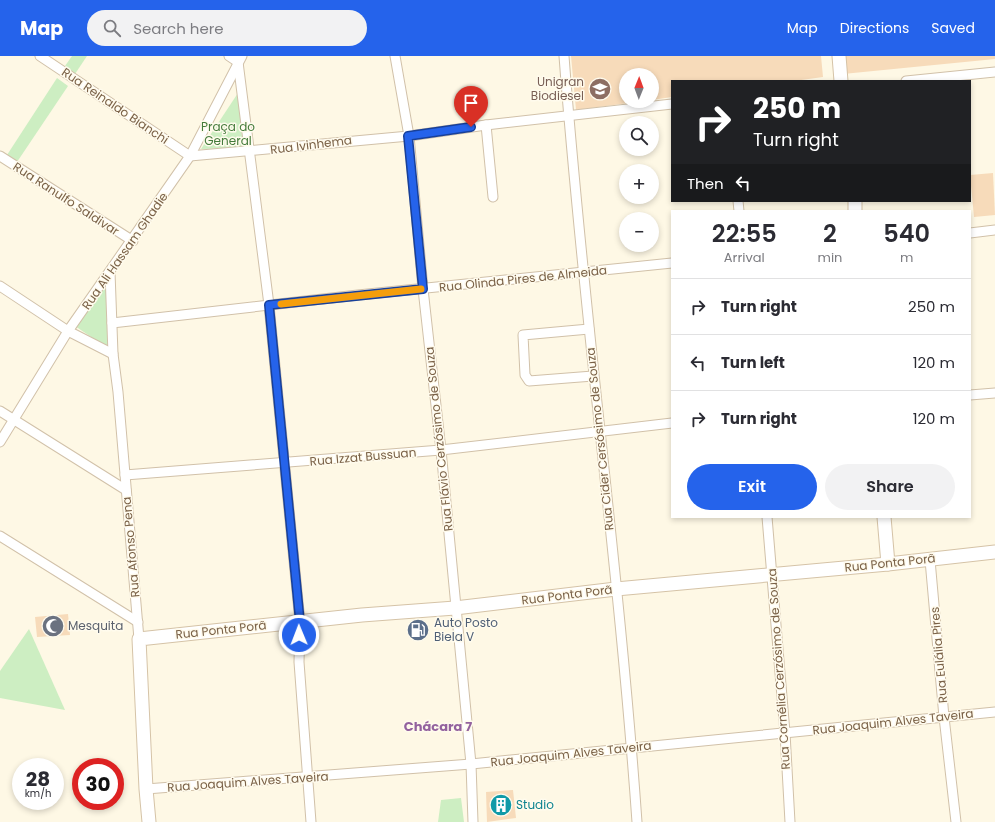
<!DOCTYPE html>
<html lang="en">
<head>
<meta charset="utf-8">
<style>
  :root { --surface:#fff; --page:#f2f2f3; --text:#2b2b33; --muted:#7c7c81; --line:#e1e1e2; --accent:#2563eb }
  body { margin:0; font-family:Poppins,sans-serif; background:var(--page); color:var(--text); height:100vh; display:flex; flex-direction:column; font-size:15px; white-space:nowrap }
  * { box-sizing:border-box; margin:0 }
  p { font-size:13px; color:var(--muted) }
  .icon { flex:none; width:22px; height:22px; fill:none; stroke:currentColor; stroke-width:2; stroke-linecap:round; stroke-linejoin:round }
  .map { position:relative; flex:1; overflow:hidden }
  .details { position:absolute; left:671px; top:154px; width:300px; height:308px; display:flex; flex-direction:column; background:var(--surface); border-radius:0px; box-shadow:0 2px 6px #0003 }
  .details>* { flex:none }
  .banner { position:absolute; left:671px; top:24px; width:300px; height:122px; border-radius:0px; box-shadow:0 2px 6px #0003; background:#202124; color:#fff; overflow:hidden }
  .needle { width:26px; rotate:1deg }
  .fabs { position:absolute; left:619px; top:12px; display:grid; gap:8px }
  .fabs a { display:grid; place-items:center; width:40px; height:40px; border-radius:50%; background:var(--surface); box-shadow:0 2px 6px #0003; font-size:20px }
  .speed { position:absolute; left:12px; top:702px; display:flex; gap:8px; font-size:20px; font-weight:700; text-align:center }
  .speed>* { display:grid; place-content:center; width:52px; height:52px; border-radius:50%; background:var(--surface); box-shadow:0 2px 6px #0003; line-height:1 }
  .speed small { font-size:10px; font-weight:400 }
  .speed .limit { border:6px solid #d22; background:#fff; color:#111 }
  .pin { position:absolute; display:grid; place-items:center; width:34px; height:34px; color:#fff; margin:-41px -17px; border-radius:50% 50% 50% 0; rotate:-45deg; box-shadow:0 0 4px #0007 }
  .pin .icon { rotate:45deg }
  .me { position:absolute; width:44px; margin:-22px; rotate:359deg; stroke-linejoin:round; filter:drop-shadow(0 0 3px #0008) }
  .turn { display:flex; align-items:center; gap:14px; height:84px; padding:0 16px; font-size:18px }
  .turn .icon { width:52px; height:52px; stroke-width:2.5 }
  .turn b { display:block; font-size:28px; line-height:34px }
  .then { display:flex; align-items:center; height:38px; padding:0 16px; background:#0003; gap:8px; font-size:15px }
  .eta { display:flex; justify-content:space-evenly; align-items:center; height:68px; text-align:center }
  .eta b { font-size:24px; font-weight:600; line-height:28px }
  .button { display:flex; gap:8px; margin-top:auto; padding:8px 16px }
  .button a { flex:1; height:46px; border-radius:24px; background:var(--accent); color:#fff; font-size:16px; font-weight:600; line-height:46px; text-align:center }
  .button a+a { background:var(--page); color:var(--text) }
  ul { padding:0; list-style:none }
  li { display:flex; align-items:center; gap:12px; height:56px; padding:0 16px; border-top:1px solid var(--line) }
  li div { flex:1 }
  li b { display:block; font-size:15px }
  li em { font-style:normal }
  header { display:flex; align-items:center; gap:24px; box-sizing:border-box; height:56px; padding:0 20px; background:var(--accent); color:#fff }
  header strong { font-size:19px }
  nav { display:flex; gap:22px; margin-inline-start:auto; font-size:14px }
  .search { width:280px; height:36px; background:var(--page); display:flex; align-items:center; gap:10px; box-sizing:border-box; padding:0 14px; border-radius:22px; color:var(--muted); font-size:15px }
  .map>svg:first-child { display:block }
  .green { fill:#cdeec2 }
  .building { fill:#f7dbba }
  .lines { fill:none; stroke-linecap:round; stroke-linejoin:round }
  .street-casing { stroke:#d1c1a9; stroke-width:11 }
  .secondary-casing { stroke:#d5c3a7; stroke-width:15 }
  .street { stroke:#fff; stroke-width:9 }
  .secondary { stroke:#fff; stroke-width:13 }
  .route-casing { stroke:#184099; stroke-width:10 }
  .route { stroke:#2563eb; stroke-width:7 }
  .slow { stroke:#f59e0b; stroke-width:7 }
  .labels { text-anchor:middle; stroke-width:3; stroke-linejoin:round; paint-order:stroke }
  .education-label { font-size:12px; fill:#785e54; stroke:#fffbed; text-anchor:end }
  .street-label { font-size:12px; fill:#7a6147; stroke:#fffbed }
  .park-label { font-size:12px; fill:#447b3b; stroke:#fffbed }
  .service-label { font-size:12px; fill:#4e5e75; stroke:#fffbed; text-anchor:start }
  .worship-label { font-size:12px; fill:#5b616d; stroke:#fffbed; text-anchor:start }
  .culture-label { font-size:12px; fill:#0d838f; stroke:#fffbed; text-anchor:start }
  .neighbourhood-label { font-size:13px; font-weight:bold; fill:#93629e; stroke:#fffbed }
</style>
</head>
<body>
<header>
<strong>Map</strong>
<div class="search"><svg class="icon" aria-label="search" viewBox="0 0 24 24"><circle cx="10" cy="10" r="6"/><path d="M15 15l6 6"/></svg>Search here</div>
<nav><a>Map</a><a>Directions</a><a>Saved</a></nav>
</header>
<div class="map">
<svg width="995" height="766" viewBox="0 0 995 766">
  <rect width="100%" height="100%" fill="#fef8e5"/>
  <g class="green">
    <path d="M72,0H87L75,18L65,10Z"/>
    <path d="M57,22L68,30L17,106L7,99Z"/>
    <path d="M238,37L243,92L201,93Z"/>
    <path d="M107,223L109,293L75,270Z"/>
    <path d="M29,573L65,654L0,642V615Z"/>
    <path d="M461,742L464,766H438L441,744Z"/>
  </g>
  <g class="building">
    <path d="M571,0H821L823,21L794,25H672V41L652,44V19H626V45L636,46L576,54Z"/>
    <path d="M842,0H995V3L843,18Z"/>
    <path d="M993,117L995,159L974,161L970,119Z"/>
    <path d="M68,558L70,579L37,581L35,561Z"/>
    <path d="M513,734L516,762L487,766L486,736Z"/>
  </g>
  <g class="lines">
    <g class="street-casing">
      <g id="street">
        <path d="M40,0L190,100L409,80L486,69L672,48"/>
        <path d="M229,0L238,6L269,249L300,566L299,606L311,766"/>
        <path d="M395,0L409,80L423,233L441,394L471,708L473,766"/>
        <path d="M564,0C583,256 619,510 637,766"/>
        <path d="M906,25L995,16"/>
        <path d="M486,69L493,141"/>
        <path d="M0,100L133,185"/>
        <path d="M738,145L739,155"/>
        <path d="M970,177L995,174"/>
        <path d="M110,216L113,298L118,336L139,583"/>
        <path d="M0,230L68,275L113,298"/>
        <path d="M112,267L358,239L672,207"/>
        <path d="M589,273L523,279L525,319L529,325L593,320"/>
        <path d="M970,339L995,337"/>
        <path d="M0,355L126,434"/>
        <path d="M0,386L68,275L190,100L242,0"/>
        <path d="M125,419L441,394L672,367"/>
        <path d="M767,461L785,677L790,766"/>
        <path d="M0,480L138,566"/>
        <path d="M930,504L944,661L956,766"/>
        <path d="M146,733L471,708L995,656"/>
      </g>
    </g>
    <g class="secondary-casing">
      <g id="secondary">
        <path d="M839,0L841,25"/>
        <path d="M855,145V155"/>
        <path d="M884,461L888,508"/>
        <path d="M149,766L146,733L139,583L362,559L455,552L616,533L888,508L995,496"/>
      </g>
    </g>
    <use href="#street" class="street"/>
    <use href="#secondary" class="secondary"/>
  </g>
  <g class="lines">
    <g class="route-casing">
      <path id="route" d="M299,579L300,566L269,249L423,233L408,80L471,71"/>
    </g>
    <use href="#route" class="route"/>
    <path class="slow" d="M281,248L421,233"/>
  </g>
  <defs>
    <g id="university-disc" transform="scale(1.15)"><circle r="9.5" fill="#8d6e63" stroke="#fffbed"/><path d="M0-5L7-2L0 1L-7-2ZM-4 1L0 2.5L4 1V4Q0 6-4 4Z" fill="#fff"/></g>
    <g id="mosque-disc" transform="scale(1.15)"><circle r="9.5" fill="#6b7280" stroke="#fffbed"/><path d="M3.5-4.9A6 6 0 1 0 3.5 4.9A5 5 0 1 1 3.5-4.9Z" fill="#fff"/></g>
    <g id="fuel-disc" transform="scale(1.15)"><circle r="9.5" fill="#5c6f8a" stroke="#fffbed"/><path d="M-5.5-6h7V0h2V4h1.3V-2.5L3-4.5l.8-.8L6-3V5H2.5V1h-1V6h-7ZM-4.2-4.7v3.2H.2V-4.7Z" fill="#fff"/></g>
    <g id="building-disc" transform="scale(1.15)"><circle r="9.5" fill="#0f9aa8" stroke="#fffbed"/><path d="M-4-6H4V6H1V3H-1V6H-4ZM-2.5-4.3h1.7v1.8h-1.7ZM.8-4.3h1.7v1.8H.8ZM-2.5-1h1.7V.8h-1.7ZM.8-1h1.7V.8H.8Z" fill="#fff"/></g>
  </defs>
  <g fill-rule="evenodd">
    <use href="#university-disc" x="600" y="33"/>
    <use href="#mosque-disc" x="53" y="570"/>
    <use href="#fuel-disc" x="418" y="574"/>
    <use href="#building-disc" x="501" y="749"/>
  </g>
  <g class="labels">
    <g class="education-label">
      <text x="584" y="30">Unigran<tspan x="584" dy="14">Biodiesel</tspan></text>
    </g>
    <g class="street-label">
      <text transform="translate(115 50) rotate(34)" y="4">Rua Reinaldo Bianchi</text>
      <text transform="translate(311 89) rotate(-7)" y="4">Rua Ivinhema</text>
      <text transform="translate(66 143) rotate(33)" y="4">Rua Ranulfo Saldivar</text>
      <text transform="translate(125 195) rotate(-55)" y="4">Rua Ali Hassam Ghadie</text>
      <text transform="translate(523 223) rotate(-6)" y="4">Rua Olinda Pires de Almeida</text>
      <text transform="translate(439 383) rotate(-96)" y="4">Rua Flávio Cerzósimo de Souza</text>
      <text transform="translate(600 383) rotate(-96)" y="4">Rua Cider Cersósimo de Souza</text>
      <text transform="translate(363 401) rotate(-5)" y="4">Rua Izzat Bussuan</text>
      <text transform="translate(131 491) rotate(-95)" y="4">Rua Afonso Pena</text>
      <text transform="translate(890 507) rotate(-6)" y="4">Rua Ponta Porã</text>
      <text transform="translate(567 539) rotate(-7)" y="4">Rua Ponta Porã</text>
      <text transform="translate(221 574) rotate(-6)" y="4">Rua Ponta Porã</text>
      <text transform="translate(939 599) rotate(-95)" y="4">Rua Eulália Pires</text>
      <text transform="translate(779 613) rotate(-94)" y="4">Rua Cornélia Cerzósimo de Souza</text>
      <text transform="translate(893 666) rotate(-6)" y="4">Rua Joaquim Alves Taveira</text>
      <text transform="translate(571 698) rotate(-6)" y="4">Rua Joaquim Alves Taveira</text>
      <text transform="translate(248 726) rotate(-4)" y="4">Rua Joaquim Alves Taveira</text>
    </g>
    <g class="park-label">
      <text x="228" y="75">Praça do<tspan x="228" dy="14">General</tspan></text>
    </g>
    <g class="service-label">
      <text x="434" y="571">Auto Posto<tspan x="434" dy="14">Biela V</tspan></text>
    </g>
    <g class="worship-label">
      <text x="68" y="574">Mesquita</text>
    </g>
    <g class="culture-label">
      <text x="516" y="753">Studio</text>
    </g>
    <g class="neighbourhood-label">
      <text x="438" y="675">Chácara 7</text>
    </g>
  </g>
</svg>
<div class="fabs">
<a><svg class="needle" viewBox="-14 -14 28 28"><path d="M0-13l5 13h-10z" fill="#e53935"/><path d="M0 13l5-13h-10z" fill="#7c7c81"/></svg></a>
<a><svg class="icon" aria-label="search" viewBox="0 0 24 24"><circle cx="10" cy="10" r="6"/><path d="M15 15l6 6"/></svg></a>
<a>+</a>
<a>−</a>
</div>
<div class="speed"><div>28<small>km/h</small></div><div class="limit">30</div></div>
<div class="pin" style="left:471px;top:71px;background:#d93025"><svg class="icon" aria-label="arrive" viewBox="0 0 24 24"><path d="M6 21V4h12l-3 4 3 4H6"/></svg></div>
<svg class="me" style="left:299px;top:579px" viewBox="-20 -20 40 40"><circle r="17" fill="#2563eb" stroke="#fff" stroke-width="3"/><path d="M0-11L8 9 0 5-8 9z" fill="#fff"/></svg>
<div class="banner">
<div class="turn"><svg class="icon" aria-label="right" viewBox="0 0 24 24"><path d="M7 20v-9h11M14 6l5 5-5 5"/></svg><div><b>250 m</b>Turn right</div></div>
<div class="then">Then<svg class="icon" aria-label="left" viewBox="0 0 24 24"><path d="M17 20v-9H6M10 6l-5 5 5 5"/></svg></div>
</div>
<section class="details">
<div class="eta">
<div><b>22:55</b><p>Arrival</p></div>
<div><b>2</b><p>min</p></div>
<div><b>540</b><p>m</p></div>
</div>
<ul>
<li><svg class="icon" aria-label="right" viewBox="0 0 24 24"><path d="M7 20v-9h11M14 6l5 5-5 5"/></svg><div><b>Turn right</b></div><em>250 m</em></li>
<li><svg class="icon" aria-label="left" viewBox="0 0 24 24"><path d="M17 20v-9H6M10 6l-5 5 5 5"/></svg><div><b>Turn left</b></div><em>120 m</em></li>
<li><svg class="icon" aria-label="right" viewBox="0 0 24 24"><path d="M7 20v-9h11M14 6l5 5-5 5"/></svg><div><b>Turn right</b></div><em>120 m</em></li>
</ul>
<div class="button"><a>Exit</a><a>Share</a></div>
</section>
</div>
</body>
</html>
